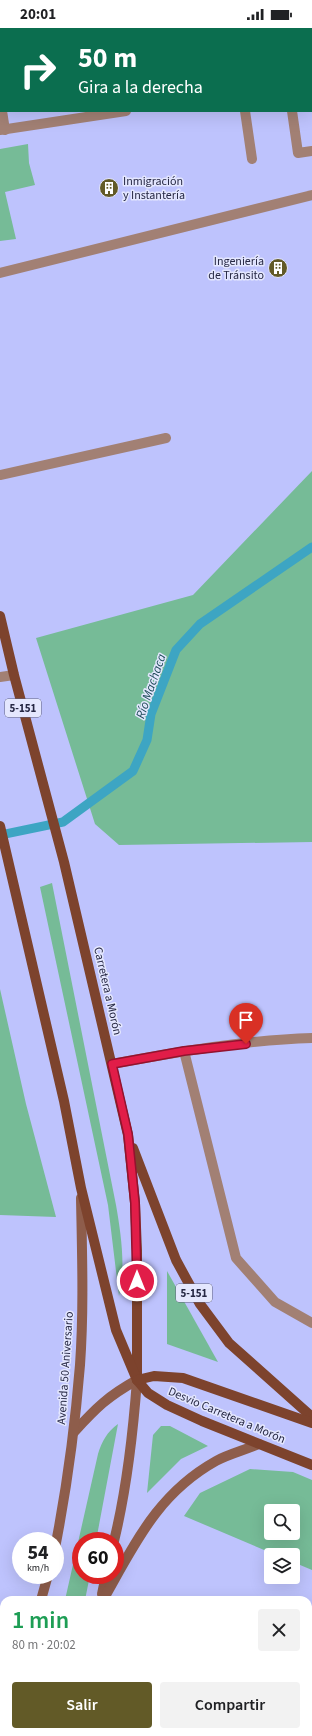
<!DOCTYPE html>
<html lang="es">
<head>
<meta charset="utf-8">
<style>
  :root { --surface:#fff; --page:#f2f2f2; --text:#202124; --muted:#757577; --accent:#625a27 }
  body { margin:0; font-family:"Source Sans 3",sans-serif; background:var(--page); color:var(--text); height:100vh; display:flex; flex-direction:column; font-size:15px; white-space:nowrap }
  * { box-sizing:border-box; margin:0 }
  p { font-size:13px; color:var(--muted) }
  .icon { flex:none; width:22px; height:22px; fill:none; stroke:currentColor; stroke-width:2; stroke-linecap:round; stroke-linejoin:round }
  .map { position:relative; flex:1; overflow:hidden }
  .panel { position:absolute; left:0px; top:1568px; width:312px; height:140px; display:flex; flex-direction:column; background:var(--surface); border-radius:12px 12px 0 0; box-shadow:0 4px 16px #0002 }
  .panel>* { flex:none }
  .banner { position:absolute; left:0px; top:0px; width:312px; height:84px; box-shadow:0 4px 16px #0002; background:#0b6e4f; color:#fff; overflow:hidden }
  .controls { position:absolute; left:264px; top:1476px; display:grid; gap:8px }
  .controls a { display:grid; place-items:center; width:36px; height:36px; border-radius:4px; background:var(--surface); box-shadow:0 4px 16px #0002; font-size:20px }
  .speed { position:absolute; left:12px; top:1504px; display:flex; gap:8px; font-size:20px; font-weight:700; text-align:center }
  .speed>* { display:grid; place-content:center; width:52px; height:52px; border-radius:50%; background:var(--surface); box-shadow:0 4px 16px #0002; line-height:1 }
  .speed small { font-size:10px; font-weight:400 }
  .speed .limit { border:6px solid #d22; background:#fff; color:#111 }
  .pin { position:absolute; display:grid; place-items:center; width:34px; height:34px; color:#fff; margin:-41px -17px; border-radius:50% 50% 50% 0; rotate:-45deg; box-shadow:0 0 4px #0007 }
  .pin .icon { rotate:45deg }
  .me { position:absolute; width:44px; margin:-22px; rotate:0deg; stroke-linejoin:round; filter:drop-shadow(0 0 3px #0008) }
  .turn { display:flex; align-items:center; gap:14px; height:84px; padding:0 12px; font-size:18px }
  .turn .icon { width:52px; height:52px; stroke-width:2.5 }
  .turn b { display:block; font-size:28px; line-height:34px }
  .round { display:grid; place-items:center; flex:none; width:42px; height:42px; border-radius:4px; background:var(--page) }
  .summary { display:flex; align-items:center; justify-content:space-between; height:68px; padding:0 12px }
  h1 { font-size:24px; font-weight:600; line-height:30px; color:#1e9e55 }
  .primary-button { display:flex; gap:8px; margin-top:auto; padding:8px 12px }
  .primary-button a { flex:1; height:46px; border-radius:4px; background:var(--accent); color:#fff; font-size:16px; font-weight:600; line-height:46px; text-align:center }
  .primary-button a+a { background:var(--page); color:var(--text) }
  .status { display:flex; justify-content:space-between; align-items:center; height:28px; padding:0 20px; background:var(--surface); direction:ltr }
  .status svg { height:11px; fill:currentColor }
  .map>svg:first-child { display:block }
  .green { fill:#76bb97; fill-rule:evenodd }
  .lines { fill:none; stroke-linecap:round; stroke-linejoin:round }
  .stream { stroke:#3da5c3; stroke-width:9 }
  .lane { stroke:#a28074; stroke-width:10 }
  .street { stroke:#a28074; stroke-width:10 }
  .secondary { stroke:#8e5d4b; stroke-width:10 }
  .primary { stroke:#7d432d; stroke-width:10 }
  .route-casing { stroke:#92132f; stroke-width:10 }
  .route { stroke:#e11d48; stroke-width:7 }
  .labels { text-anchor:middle; stroke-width:3; stroke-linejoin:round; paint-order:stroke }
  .shield { fill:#e4e7fe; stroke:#5f617c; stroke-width:1 }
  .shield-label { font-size:11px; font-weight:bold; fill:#262844 }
  .poi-label { font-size:12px; fill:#262844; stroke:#e4e7fe; text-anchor:start }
  .street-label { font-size:12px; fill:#262844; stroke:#e4e7fe }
  .water-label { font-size:13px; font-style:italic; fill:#204c59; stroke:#e4e7fe }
</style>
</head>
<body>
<div class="status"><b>20:01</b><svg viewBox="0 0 49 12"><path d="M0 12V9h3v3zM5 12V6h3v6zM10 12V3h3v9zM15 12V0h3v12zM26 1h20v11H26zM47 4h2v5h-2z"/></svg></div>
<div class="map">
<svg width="312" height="1708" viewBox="0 0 312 1708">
  <rect width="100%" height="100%" fill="#bec3fd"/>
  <g class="green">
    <path d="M28,116L29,135L35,157L5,164L16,211L0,213V121Z"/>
    <path d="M312,443V814L119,817L95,796L36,610L193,567Z"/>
    <path d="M52,855L116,1177C121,1206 126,1239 119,1268L108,1177L40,859Z"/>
    <path d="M0,961L26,1076L56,1189L0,1187Z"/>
    <path d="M167,1243L218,1334L167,1316Z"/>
    <path d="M118,1396L96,1513H81V1547H90L85,1572H65L98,1426C102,1413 107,1404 118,1396Z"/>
    <path d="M161,1398H170L208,1418L181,1431L147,1465L153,1407Z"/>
    <path d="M250,1441L293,1444L312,1452V1542L293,1534V1527H276L184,1488L200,1465ZM271,1483H293V1505H271Z"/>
  </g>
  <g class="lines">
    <path class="stream" d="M0,807L63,794L133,743L147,712L151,686L176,622L200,596L312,519"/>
    <g class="lane">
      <path d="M279,0V1"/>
      <path d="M0,71L1,78"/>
      <path d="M2,83L5,102"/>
      <path d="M245,83L252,131"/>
      <path d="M292,83L298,125L312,123"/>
      <path d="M0,102L126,83"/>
      <path d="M0,245L312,167"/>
      <path d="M0,447L166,410"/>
      <path d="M0,649L14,647"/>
    </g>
    <g class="street">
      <path d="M184,1023L236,1230L275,1274L312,1295"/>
      <path d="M112,1036C177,1024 245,1012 312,1010"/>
      <path d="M65,1704L74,1708"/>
    </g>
    <g class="secondary">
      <path d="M74,1404C96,1380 108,1368 137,1352"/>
      <path d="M114,1513C127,1460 133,1406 137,1352"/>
      <path d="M55,1520C67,1459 75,1399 80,1337C84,1281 82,1225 81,1170"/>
      <path d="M102,1566L106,1547"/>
      <path d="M41,1572L48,1547"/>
      <path d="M103,1572C135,1516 157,1466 216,1433C229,1426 245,1422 259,1416"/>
      <path d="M0,1690L4,1680"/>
      <path d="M54,1708L55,1704"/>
    </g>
    <g class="primary">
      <path d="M0,588L14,647L64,834L128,1107L135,1175L137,1223V1352"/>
      <path d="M0,798L64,1073L81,1160L116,1302L137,1352L148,1365L167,1377L202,1393L312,1437"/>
      <path d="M133,1120L176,1232L200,1276L229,1315L312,1389"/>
      <path d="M137,1352L154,1348L183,1350L312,1395"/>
    </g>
  </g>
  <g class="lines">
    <g class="route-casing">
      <path id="route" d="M137,1253L135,1175L128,1106L112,1036L184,1023L246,1016"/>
    </g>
    <use href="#route" class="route"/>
  </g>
  <defs>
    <g id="building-disc" transform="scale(1)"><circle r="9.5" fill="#625a27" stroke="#e4e7fe"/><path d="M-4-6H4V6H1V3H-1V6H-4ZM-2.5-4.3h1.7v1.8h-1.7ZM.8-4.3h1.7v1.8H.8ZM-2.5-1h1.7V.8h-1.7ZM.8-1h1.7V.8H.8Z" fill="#fff"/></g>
  </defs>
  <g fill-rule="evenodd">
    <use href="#building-disc" x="109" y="160"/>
    <use href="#building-disc" x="278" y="240"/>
  </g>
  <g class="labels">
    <g class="shield">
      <rect x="5" y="671" width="36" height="18" rx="3"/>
      <rect x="176" y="1256" width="36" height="18" rx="3"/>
    </g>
    <g class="shield-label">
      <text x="23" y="684">5-151</text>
      <text x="194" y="1269">5-151</text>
    </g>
    <g class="poi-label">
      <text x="123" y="157">Inmigración<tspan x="123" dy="14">y Instantería</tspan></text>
      <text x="264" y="237" text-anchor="end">Ingeniería<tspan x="264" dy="14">de Tránsito</tspan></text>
    </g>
    <g class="street-label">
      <text transform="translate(108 963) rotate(77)" y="4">Carretera a Morón</text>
      <text transform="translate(65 1340) rotate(-86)" y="4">Avenida 50 Aniversario</text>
      <text transform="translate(227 1387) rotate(23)" y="4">Desvio Carretera a Morón</text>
    </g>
    <g class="water-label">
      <text transform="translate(150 658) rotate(-71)" y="5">Río Machaca</text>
    </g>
  </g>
</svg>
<div class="controls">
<a><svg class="icon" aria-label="search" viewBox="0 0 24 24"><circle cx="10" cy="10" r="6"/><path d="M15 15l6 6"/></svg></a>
<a><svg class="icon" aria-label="layers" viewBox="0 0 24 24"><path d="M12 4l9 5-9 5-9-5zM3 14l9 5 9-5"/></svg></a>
</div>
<div class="speed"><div>54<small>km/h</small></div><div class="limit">60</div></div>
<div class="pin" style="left:246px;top:1016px;background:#d93025"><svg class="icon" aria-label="arrive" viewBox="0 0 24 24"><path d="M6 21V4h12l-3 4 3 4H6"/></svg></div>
<svg class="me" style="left:137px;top:1253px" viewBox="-20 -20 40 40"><circle r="17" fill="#e11d48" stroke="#fff" stroke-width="3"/><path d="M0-11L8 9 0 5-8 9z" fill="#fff"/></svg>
<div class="banner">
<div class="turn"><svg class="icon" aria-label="right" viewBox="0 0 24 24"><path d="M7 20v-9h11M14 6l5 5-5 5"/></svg><div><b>50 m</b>Gira a la derecha</div></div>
</div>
<section class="panel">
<div class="summary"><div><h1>1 min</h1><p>80 m · 20:02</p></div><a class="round"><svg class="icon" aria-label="close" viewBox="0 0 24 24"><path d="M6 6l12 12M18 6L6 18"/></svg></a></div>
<div class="primary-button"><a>Salir</a><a>Compartir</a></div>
</section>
</div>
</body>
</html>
